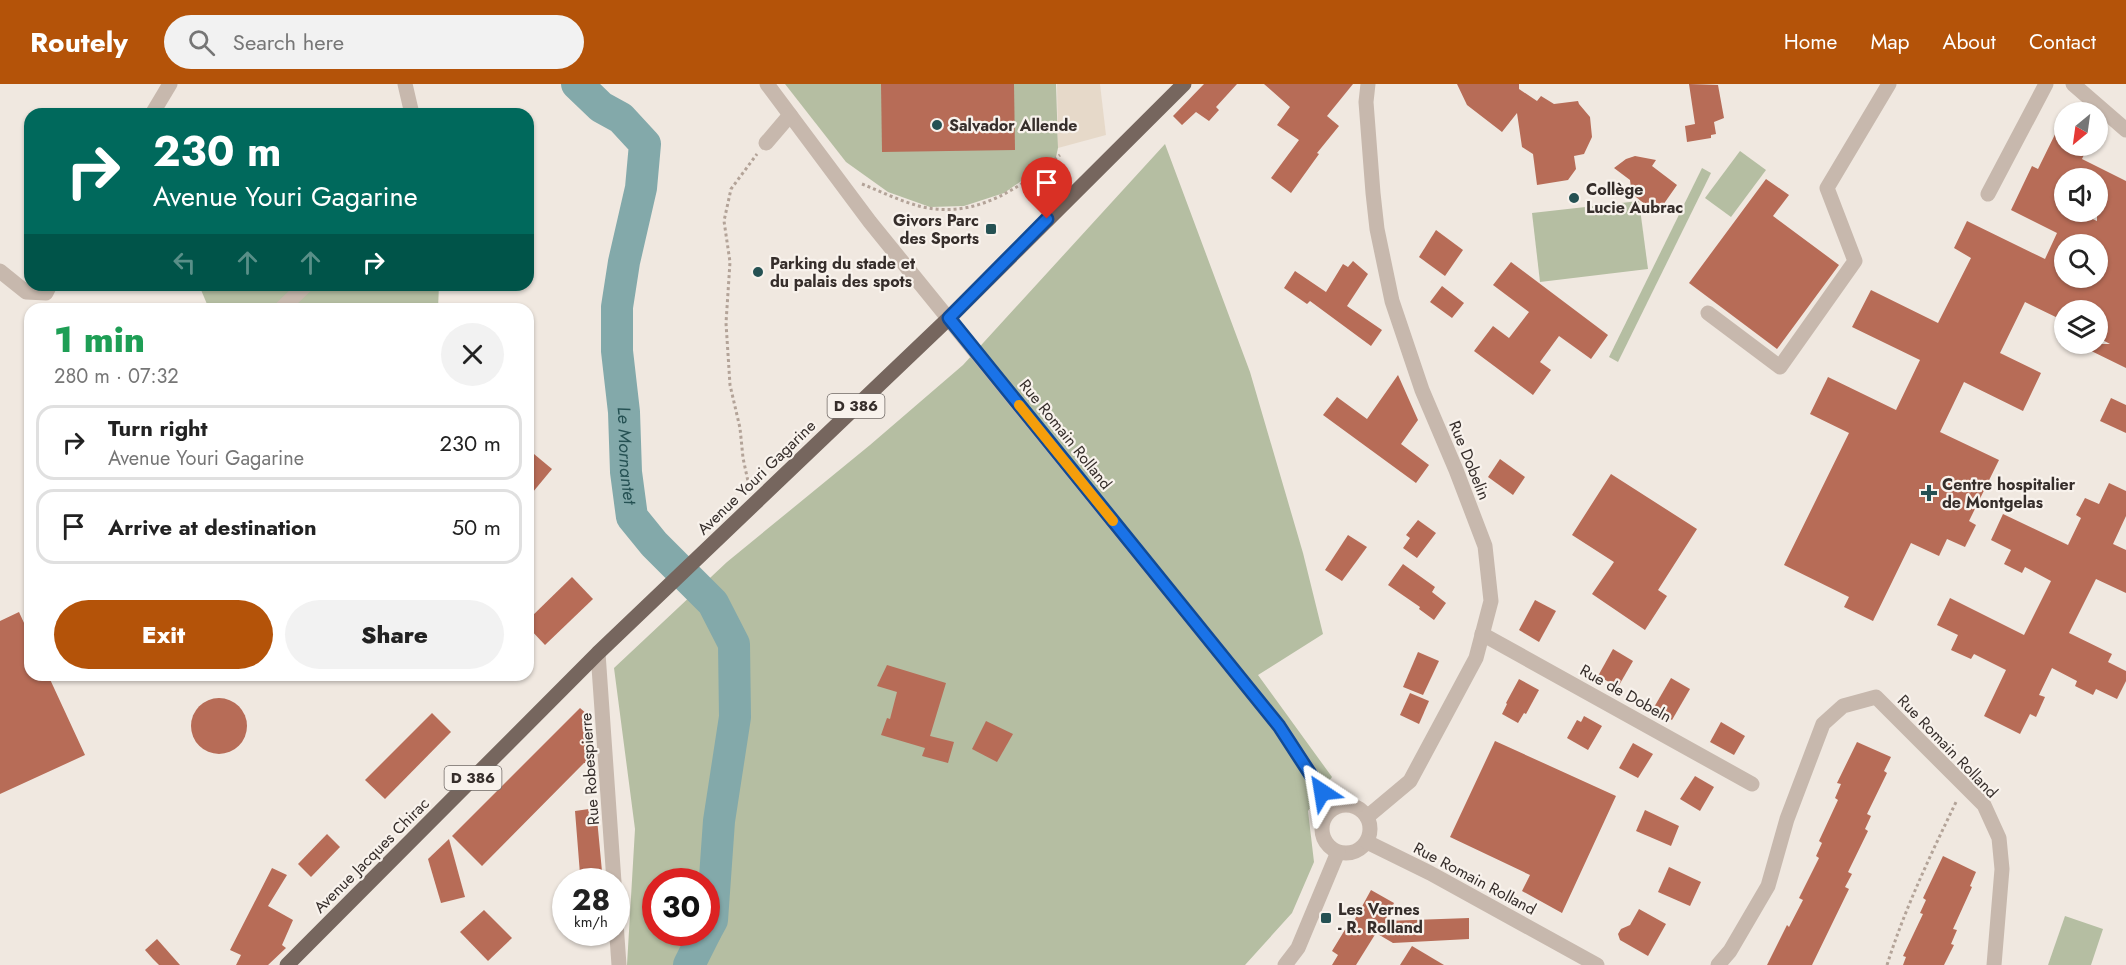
<!DOCTYPE html>
<html lang="en">
<head>
<meta charset="utf-8">
<style>
  :root { --surface:#fff; --page:#f2f2f2; --text:#222; --muted:#767676; --line:#e0e0e0; --accent:#b45309 }
  body { margin:0; font-family:Jost,sans-serif; background:var(--page); color:var(--text); height:100vh; display:flex; flex-direction:column; font-size:22px; white-space:nowrap }
  * { box-sizing:border-box; margin:0 }
  p { font-size:20px; color:var(--muted) }
  .icon { flex:none; width:33px; height:33px; fill:none; stroke:currentColor; stroke-width:2; stroke-linecap:round; stroke-linejoin:round }
  .map { position:relative; flex:1; overflow:hidden }
  .panel { position:absolute; left:24px; top:219px; width:510px; height:378px; display:flex; flex-direction:column; background:var(--surface); border-radius:18px; box-shadow:0 2px 4px #0004 }
  .panel>* { flex:none }
  .hud { position:absolute; left:24px; top:24px; width:510px; height:183px; border-radius:18px; box-shadow:0 2px 4px #0004; background:#00695c; color:#fff; overflow:hidden }
  .needle { width:39px; rotate:209deg }
  .fabs { position:absolute; left:2054px; top:18px; display:grid; gap:12px }
  .fabs a { display:grid; place-items:center; width:54px; height:54px; border-radius:50%; background:var(--surface); box-shadow:0 2px 4px #0004; font-size:30px }
  .speed { position:absolute; left:552px; top:784px; display:flex; gap:12px; font-size:30px; font-weight:700; text-align:center }
  .speed>* { display:grid; place-content:center; width:78px; height:78px; border-radius:50%; background:var(--surface); box-shadow:0 2px 4px #0004; line-height:1 }
  .speed small { font-size:15px; font-weight:400 }
  .speed .limit { border:9px solid #d22; background:#fff; color:#111 }
  .pin { position:absolute; display:grid; place-items:center; width:51px; height:51px; color:#fff; margin:-62px -26px; border-radius:50% 50% 50% 0; rotate:-45deg; box-shadow:0 0 6px #0007 }
  .pin .icon { rotate:45deg }
  .me { position:absolute; width:66px; margin:-33px; rotate:327deg; stroke-linejoin:round; filter:drop-shadow(0 0 4px #0008) }
  .turn { display:flex; align-items:center; gap:21px; height:126px; padding:0 30px; font-size:27px }
  .turn .icon { width:78px; height:78px; stroke-width:2.5 }
  .turn b { display:block; font-size:42px; line-height:51px }
  .lanes { display:flex; align-items:center; height:57px; padding:0 30px; background:#0003; justify-content:center; gap:30px; direction:ltr }
  .lanes .off { opacity:.35 }
  .round { display:grid; place-items:center; flex:none; width:63px; height:63px; border-radius:32px; background:var(--page) }
  .headline { display:flex; align-items:center; justify-content:space-between; height:102px; padding:0 30px }
  h1 { font-size:36px; font-weight:800; line-height:45px; color:#1e9e55 }
  .primary-button { display:flex; gap:12px; margin-top:auto; padding:12px 30px }
  .primary-button a { flex:1; height:69px; border-radius:36px; background:var(--accent); color:#fff; font-size:24px; font-weight:800; line-height:69px; text-align:center }
  .primary-button a+a { background:var(--page); color:var(--text) }
  ul { padding:0; list-style:none }
  li { display:flex; align-items:center; gap:18px; height:75px; margin:0 12px 9px; padding:0 18px; border:3px solid var(--line); border-radius:18px }
  li div { flex:1 }
  li b { display:block; font-size:22px }
  li em { font-style:normal }
  header { display:flex; align-items:center; gap:36px; box-sizing:border-box; height:84px; padding:0 30px; background:var(--accent); color:#fff }
  header strong { font-size:28px }
  nav { display:flex; gap:33px; margin-inline-start:auto; font-size:21px }
  .search { width:420px; height:54px; background:var(--page); display:flex; align-items:center; gap:15px; box-sizing:border-box; padding:0 21px; border-radius:33px; color:var(--muted); font-size:22px }
  .map>svg:first-child { display:block }
  .green { fill:#b5bea2; fill-rule:evenodd }
  .plaza { fill:#e6d9c9 }
  .lines { fill:none; stroke-linecap:round; stroke-linejoin:round }
  .river { stroke:#83a9aa; stroke-width:32 }
  .building { fill:#b76c57; fill-rule:evenodd }
  .path { stroke:#b3a398; stroke-width:3; stroke-dasharray:3 3; stroke-linecap:butt }
  .minor { stroke:#c7b8ad; stroke-width:15 }
  .major { stroke:#76665e; stroke-width:15 }
  .route-casing { stroke:#114b97; stroke-width:15 }
  .route { stroke:#1a73e8; stroke-width:10 }
  .slow { stroke:#f59e0b; stroke-width:10 }
  .poi-dot { fill:#255153; stroke:#f8f2ec; stroke-width:2 }
  .labels { text-anchor:middle; stroke-width:4.5; stroke-linejoin:round; paint-order:stroke }
  .shield { fill:#f8f2ec; stroke:#706965; stroke-width:1.5 }
  .shield-label { font-size:15px; font-weight:bold; fill:#362e2b }
  .poi-label { font-size:16px; font-weight:bold; fill:#362e2b; stroke:#f8f2ec; text-anchor:start }
  .street-label { font-size:16px; fill:#362e2b; stroke:#f8f2ec }
  .water-label { font-size:18px; font-style:italic; fill:#255153; stroke:#f8f2ec }
</style>
</head>
<body>
<header>
<strong>Routely</strong>
<div class="search"><svg class="icon" aria-label="search" viewBox="0 0 24 24"><circle cx="10" cy="10" r="6"/><path d="M15 15l6 6"/></svg>Search here</div>
<nav><a>Home</a><a>Map</a><a>About</a><a>Contact</a></nav>
</header>
<div class="map">
<svg width="2126" height="881" viewBox="0 0 2126 881">
  <rect width="100%" height="100%" fill="#f0e8e0"/>
  <g class="green">
    <path d="M785,0H1056L1058,64L1056,73L1004,109L964,122L930,123L888,108L846,78Z"/>
    <path d="M1165,60L1250,288L1303,469L1323,550L1258,591L1332,693L1308,727L1314,778L1292,829L1245,881H627L635,745L614,584L727,478L870,361L963,281ZM656,798H706V849H656Z"/>
    <path d="M1740,67L1766,86L1731,133L1705,114Z"/>
    <path d="M1702,84L1711,89L1618,278L1609,273Z"/>
    <path d="M1639,117L1648,185L1540,198L1532,129Z"/>
    <path d="M199,201H439L438,225H209Z"/>
    <path d="M2065,832L2103,845L2091,881H2048Z"/>
  </g>
  <path class="plaza" d="M1057,0H1100L1106,51L1058,64Z"/>
  <g class="lines">
    <g class="river">
      <path id="s1" d="M577,0L601,23L621,34L645,60L641,104L624,178L617,223V267L624,328L626,388L632,433L654,460L713,519L734,560L735,633L719,737L712,836L706,847"/>
      <path d="M689,881L705,849"/>
    </g>
  </g>
  <g class="building">
    <path d="M881,0H1014L1015,66L882,68Z"/>
    <path d="M1204,0H1237L1216,23L1219,26L1209,37L1196,28L1182,41L1173,32Z"/>
    <path d="M1264,0H1353L1327,32L1339,42L1317,69L1319,70L1291,109L1271,94L1299,56L1277,41L1290,23Z"/>
    <path d="M1457,0H1519V5L1537,17L1541,12L1554,20L1578,17L1579,20L1590,33L1592,53L1584,70L1574,72L1576,85L1568,96L1537,101L1533,70L1522,63L1517,29L1502,48L1467,21Z"/>
    <path d="M1689,0L1718,1L1724,34L1714,38L1716,50L1711,51V54L1687,58L1685,42L1695,40Z"/>
    <path d="M2064,32V62H2088L2082,75L2126,97V284L2077,260H2110L2097,253V226H2064V237L2025,218L2000,269L2041,289L2023,327L1964,298L1940,348L1999,376L1969,437L1976,441L1965,463L1947,455L1939,472L1911,459L1873,537L1844,523L1849,513L1784,481L1849,349L1810,330L1828,293L1896,326L1920,276L1852,243L1871,206L1938,239L1971,174L1954,164L1967,137L2045,175L2057,149L2011,126L2032,82L2038,85ZM2064,94H2097V137L2077,128H2064ZM2064,160H2097V194H2064Z"/>
    <path d="M1635,72L1656,76L1652,82L1677,101L1663,121L1650,124L1632,110L1630,96L1614,84L1626,75Z"/>
    <path d="M1766,95L1789,111L1773,132L1839,181L1777,265L1689,199Z"/>
    <path d="M1436,146L1463,166L1445,192L1419,173Z"/>
    <path d="M1353,177L1368,190L1347,222L1382,246L1371,262L1310,217L1307,220L1284,204L1295,187L1326,208L1343,180L1348,183Z"/>
    <path d="M1511,178L1608,251L1591,275L1559,252L1540,278L1551,286L1533,311L1474,267L1493,242L1509,254L1529,228L1493,201Z"/>
    <path d="M1442,202L1464,219L1452,234L1430,218Z"/>
    <path d="M1398,291L1418,336L1401,360L1429,381L1416,399L1323,331L1337,313L1367,335Z"/>
    <path d="M2111,314L2126,321V349L2100,337Z"/>
    <path d="M528,365L552,385L528,414Z"/>
    <path d="M1500,375L1525,393L1513,411L1488,393Z"/>
    <path d="M1611,390L1697,445L1658,506L1667,512L1645,546L1592,510L1614,478L1572,451Z"/>
    <path d="M2109,399L2126,407V432L2113,460L2126,466V509L2096,495L2069,549L2112,570L2108,578L2126,587V597L2117,615L2096,605L2093,611L2075,602L2077,597L2052,584L2039,611L2045,613L2036,633L2030,630L2020,650L1984,632L2006,586L1974,570L1971,575L1951,566L1958,551L1937,541L1950,514L2024,551L2051,497L2025,483L2022,489L2004,480L2011,466L1991,456L2003,430L2068,461L2081,434L2076,431L2085,414L2099,420Z"/>
    <path d="M1418,436L1436,449L1417,474L1403,464L1410,454L1406,451Z"/>
    <path d="M1348,451L1367,463L1342,497L1325,486Z"/>
    <path d="M1403,480L1435,503L1432,508L1446,519L1434,536L1419,525L1420,523L1388,501Z"/>
    <path d="M572,493L593,515L545,561L528,543V536Z"/>
    <path d="M1535,516L1556,527L1539,558L1519,546Z"/>
    <path d="M19,528L30,552V591H48L85,671L0,710V537Z"/>
    <path d="M1613,565L1633,577L1618,603L1598,592Z"/>
    <path d="M1418,568L1439,577L1423,611L1403,603Z"/>
    <path d="M887,581L946,599L930,652L954,658L948,679L922,672L925,664L881,651L887,634L890,635L897,608L877,602Z"/>
    <path d="M1671,594L1690,605L1672,636L1653,625Z"/>
    <path d="M1519,595L1539,606L1526,630L1524,629L1518,639L1502,630L1507,620L1506,619Z"/>
    <path d="M1410,609L1429,617L1419,640L1400,631Z"/>
    <circle cx="219" cy="642" r="28"/>
    <path d="M580,624L588,631L592,679H584L482,782L452,752Z"/>
    <path d="M432,629L451,648L385,715L365,696Z"/>
    <path d="M1584,632L1602,642L1588,666L1567,654L1577,636L1581,638Z"/>
    <path d="M986,637L1013,650L997,678L972,665Z"/>
    <path d="M1721,638L1745,652L1734,671L1710,658Z"/>
    <path d="M1495,657L1616,712L1562,829L1522,807L1530,791L1450,753Z"/>
    <path d="M1857,658L1891,673L1884,687L1887,689L1867,730L1871,732L1865,745L1868,747L1848,788L1852,790L1845,803L1849,805L1812,881H1767L1787,841L1789,843L1803,816L1799,814L1819,774L1816,772L1822,759L1819,757L1838,716L1835,714L1841,700L1837,699Z"/>
    <path d="M1633,659L1653,670L1638,694L1619,684Z"/>
    <path d="M1695,692L1714,703L1700,727L1680,715Z"/>
    <path d="M596,724L603,798H588L587,790H580L575,727Z"/>
    <path d="M1645,726L1679,742L1671,762L1636,747Z"/>
    <path d="M327,750L340,763L311,793L298,780Z"/>
    <path d="M449,755L465,813L441,819L428,775Z"/>
    <path d="M1943,772L1976,788L1970,802L1972,803L1953,845L1957,846L1951,860L1954,861L1944,881H1903L1906,873L1903,872L1923,830L1920,829L1926,816L1923,814Z"/>
    <path d="M1669,783L1701,798L1690,822L1658,808Z"/>
    <path d="M272,784L287,791L268,822L293,836L282,861L286,864L268,881H236L241,871L230,866Z"/>
    <path d="M1371,806L1394,819L1385,837L1469,834V855L1393,859L1376,849L1356,881H1332L1338,871L1332,867L1346,844L1349,846Z"/>
    <path d="M1639,825L1666,840L1648,872L1620,856L1618,850L1621,845L1630,841Z"/>
    <path d="M484,826L512,854L488,877L460,848Z"/>
    <path d="M157,855L180,881H159L153,875L145,866Z"/>
    <path d="M1412,862L1444,881H1400Z"/>
  </g>
  <g class="lines">
    <g class="path">
      <path d="M862,100C882,108 902,118 923,123C977,135 1021,103 1060,71"/>
      <path d="M749,402L743,374L740,344L730,301L726,239L730,178L724,137L731,105L757,70"/>
      <path d="M1887,881C1905,824 1931,770 1957,716"/>
    </g>
    <g class="minor">
      <path d="M405,0L412,30"/>
      <path d="M767,0L870,138L1279,642L1333,724"/>
      <path d="M2073,0L2126,46"/>
      <path d="M152,30L170,0"/>
      <path d="M766,59L790,31"/>
      <path d="M1988,110L2046,0"/>
      <path d="M0,187L26,208L46,209L50,201"/>
      <path d="M281,225L306,201"/>
      <path d="M1708,229L1780,283L1855,177L1827,104L1889,0"/>
      <path d="M1482,550L1752,700"/>
      <path d="M598,569L614,798"/>
      <circle cx="1346" cy="745" r="24"/>
      <path d="M1367,733L1410,697L1476,574L1491,517L1485,462L1456,386L1422,306L1392,217L1377,145L1373,109L1366,18L1368,0"/>
      <path d="M1367,758L1430,789L1597,881"/>
      <path d="M616,839L619,881"/>
      <path d="M1285,881L1298,864L1338,768"/>
      <path d="M1718,881L1730,867L1768,802L1787,735L1823,640L1843,622L1876,613L1984,721L1999,754L2002,785L1994,881"/>
    </g>
    <path class="major" d="M287,881L598,569L949,234L1184,0"/>
  </g>
  <g class="lines">
    <g class="route-casing">
      <path id="route" d="M1047,135L949,234L1279,642L1322,708"/>
    </g>
    <use href="#route" class="route"/>
    <path class="slow" d="M1019,321L1113,437"/>
  </g>
  <g class="poi-dot">
    <circle cx="937" cy="41" r="6"/>
    <circle cx="1574" cy="114" r="6"/>
    <rect x="985" y="139" width="12" height="12" rx="3"/>
    <circle cx="758" cy="188" r="6"/>
    <path d="M1926 400h6v6h6v6h-6v6h-6v-6h-6v-6h6z"/>
    <rect x="1320" y="828" width="12" height="12" rx="3"/>
  </g>
  <g class="labels">
    <g class="shield">
      <rect x="827.5" y="310" width="57" height="24" rx="4.5"/>
      <rect x="444.5" y="682" width="57" height="24" rx="4.5"/>
    </g>
    <g class="shield-label">
      <text x="856" y="327">D 386</text>
      <text x="473" y="699">D 386</text>
    </g>
    <g class="poi-label">
      <text x="949" y="47">Salvador Allende</text>
      <text x="1586" y="111">Collège<tspan x="1586" dy="18">Lucie Aubrac</tspan></text>
      <text x="979" y="142" text-anchor="end">Givors Parc<tspan x="979" dy="18">des Sports</tspan></text>
      <text x="770" y="185">Parking du stade et<tspan x="770" dy="18">du palais des spots</tspan></text>
      <text x="1942" y="406">Centre hospitalier<tspan x="1942" dy="18">de Montgelas</tspan></text>
      <text x="1338" y="831">Les Vernes<tspan x="1338" dy="18">- R. Rolland</tspan></text>
    </g>
    <g class="street-label">
      <text transform="translate(1066 350) rotate(51)" y="6">Rue Romain Rolland</text>
      <text transform="translate(1470 376) rotate(68)" y="6">Rue Dobelin</text>
      <text transform="translate(756 393) rotate(-44)" y="6">Avenue Youri Gagarine</text>
      <text transform="translate(1626 609) rotate(29)" y="6">Rue de Dobeln</text>
      <text transform="translate(1948 662) rotate(46)" y="6">Rue Romain Rolland</text>
      <text transform="translate(589 685) rotate(-94)" y="6">Rue Robespierre</text>
      <text transform="translate(371 771) rotate(-45)" y="6">Avenue Jacques Chirac</text>
      <text transform="translate(1475 794) rotate(28)" y="6">Rue Romain Rolland</text>
    </g>
    <g class="water-label">
      <text dy="6" stroke="none"><textPath href="#s1" startOffset="406">Le Mornantet</textPath></text>
    </g>
  </g>
</svg>
<div class="fabs">
<a><svg class="needle" viewBox="-14 -14 28 28"><path d="M0-13l5 13h-10z" fill="#e53935"/><path d="M0 13l5-13h-10z" fill="#767676"/></svg></a>
<a><svg class="icon" aria-label="sound" viewBox="0 0 24 24"><path d="M4 9h4l5-4v14l-5-4H4zM17 9q2 3 0 6"/></svg></a>
<a><svg class="icon" aria-label="search" viewBox="0 0 24 24"><circle cx="10" cy="10" r="6"/><path d="M15 15l6 6"/></svg></a>
<a><svg class="icon" aria-label="layers" viewBox="0 0 24 24"><path d="M12 4l9 5-9 5-9-5zM3 14l9 5 9-5"/></svg></a>
</div>
<div class="speed"><div>28<small>km/h</small></div><div class="limit">30</div></div>
<div class="pin" style="left:1047px;top:135px;background:#d93025"><svg class="icon" aria-label="arrive" viewBox="0 0 24 24"><path d="M6 21V4h12l-3 4 3 4H6"/></svg></div>
<svg class="me" style="left:1322px;top:708px" viewBox="-20 -20 40 40"><path d="M0-17L14 15 0 8-14 15z" fill="#1a73e8" stroke="#fff" stroke-width="4"/></svg>
<div class="hud">
<div class="turn"><svg class="icon" aria-label="right" viewBox="0 0 24 24"><path d="M7 20v-9h11M14 6l5 5-5 5"/></svg><div><b>230 m</b>Avenue Youri Gagarine</div></div>
<div class="lanes"><svg class="icon off" aria-label="left" viewBox="0 0 24 24"><path d="M17 20v-9H6M10 6l-5 5 5 5"/></svg><svg class="icon off" aria-label="ahead" viewBox="0 0 24 24"><path d="M12 20V5M6 11l6-6 6 6"/></svg><svg class="icon off" aria-label="ahead" viewBox="0 0 24 24"><path d="M12 20V5M6 11l6-6 6 6"/></svg><svg class="icon" aria-label="right" viewBox="0 0 24 24"><path d="M7 20v-9h11M14 6l5 5-5 5"/></svg></div>
</div>
<section class="panel">
<div class="headline"><div><h1>1 min</h1><p>280 m · 07:32</p></div><a class="round"><svg class="icon" aria-label="close" viewBox="0 0 24 24"><path d="M6 6l12 12M18 6L6 18"/></svg></a></div>
<ul>
<li><svg class="icon" aria-label="right" viewBox="0 0 24 24"><path d="M7 20v-9h11M14 6l5 5-5 5"/></svg><div><b>Turn right</b><p>Avenue Youri Gagarine</p></div><em>230 m</em></li>
<li><svg class="icon" aria-label="arrive" viewBox="0 0 24 24"><path d="M6 21V4h12l-3 4 3 4H6"/></svg><div><b>Arrive at destination</b></div><em>50 m</em></li>
</ul>
<div class="primary-button"><a>Exit</a><a>Share</a></div>
</section>
</div>
</body>
</html>
